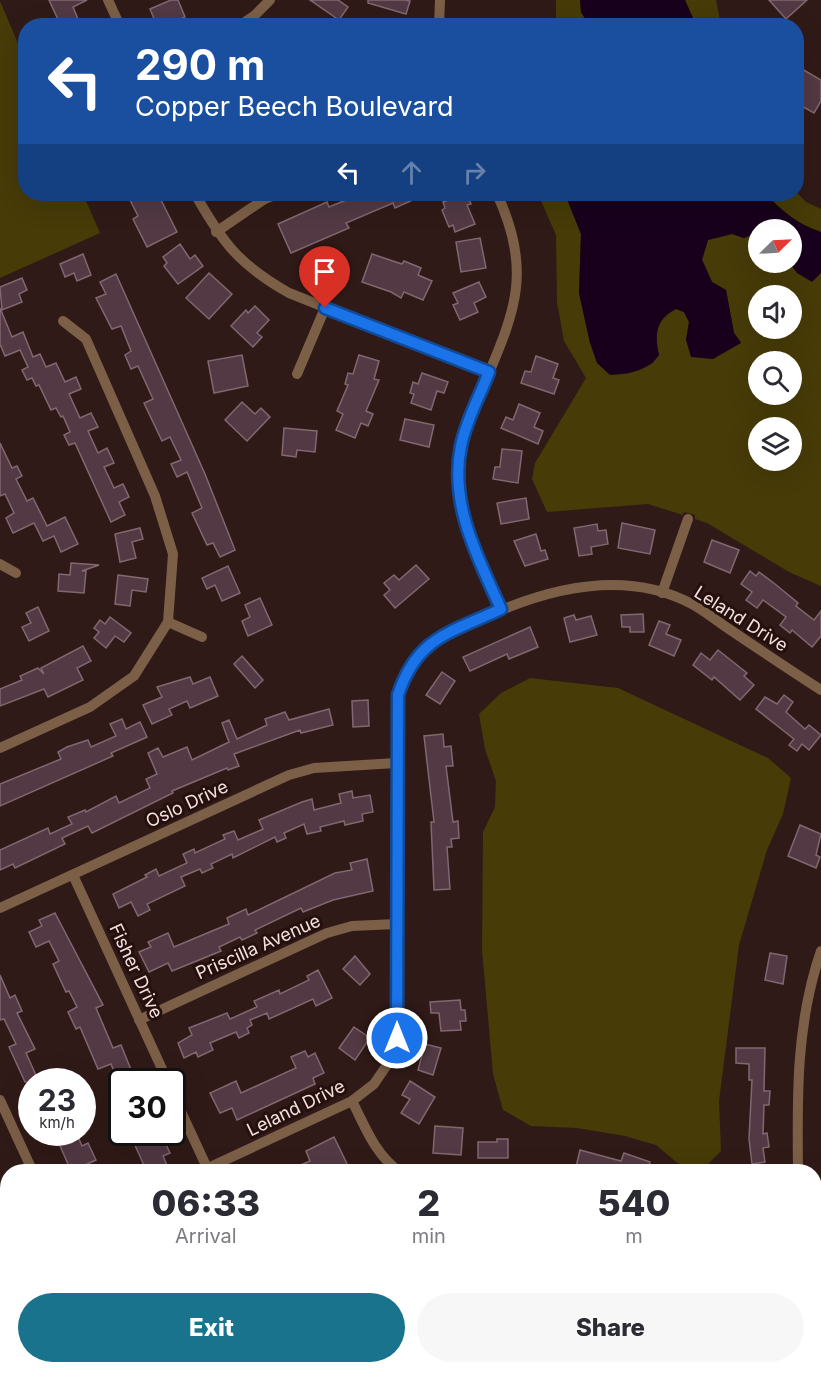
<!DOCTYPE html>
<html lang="en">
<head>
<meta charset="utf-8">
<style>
  :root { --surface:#fff; --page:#f7f7f7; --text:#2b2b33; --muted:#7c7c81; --accent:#19738c }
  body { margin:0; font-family:Inter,sans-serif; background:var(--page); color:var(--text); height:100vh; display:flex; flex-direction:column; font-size:22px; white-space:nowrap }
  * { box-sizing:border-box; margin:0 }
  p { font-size:20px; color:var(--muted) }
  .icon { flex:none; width:33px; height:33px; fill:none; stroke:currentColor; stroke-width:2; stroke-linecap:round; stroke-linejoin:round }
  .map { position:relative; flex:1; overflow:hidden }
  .side { position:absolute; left:0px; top:1164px; width:822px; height:210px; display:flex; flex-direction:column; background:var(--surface); border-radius:24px 24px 0 0; box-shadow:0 6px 24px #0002 }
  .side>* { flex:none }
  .hud { position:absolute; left:18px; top:18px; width:786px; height:183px; border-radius:24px; box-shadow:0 6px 24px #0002; background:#1a4fa0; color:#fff; overflow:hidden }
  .needle { width:39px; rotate:66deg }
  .tools { position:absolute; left:748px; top:219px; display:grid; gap:12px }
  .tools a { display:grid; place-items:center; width:54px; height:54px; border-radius:50%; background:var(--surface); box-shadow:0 6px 24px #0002; font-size:30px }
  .speed { position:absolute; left:18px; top:1068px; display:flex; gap:12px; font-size:30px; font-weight:700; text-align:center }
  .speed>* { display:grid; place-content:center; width:78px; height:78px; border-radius:50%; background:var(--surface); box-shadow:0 6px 24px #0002; line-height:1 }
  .speed small { font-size:15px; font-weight:400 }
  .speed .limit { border:3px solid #111; border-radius:9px; background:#fff; color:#111 }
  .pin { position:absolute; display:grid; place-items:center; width:51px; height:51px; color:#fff; margin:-62px -26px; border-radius:50% 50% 50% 0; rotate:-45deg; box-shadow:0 0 6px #0007 }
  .pin .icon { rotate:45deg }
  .me { position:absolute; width:66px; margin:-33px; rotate:0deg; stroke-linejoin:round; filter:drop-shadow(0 0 4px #0008) }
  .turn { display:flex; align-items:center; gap:21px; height:126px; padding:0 18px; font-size:27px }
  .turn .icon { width:78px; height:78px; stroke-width:2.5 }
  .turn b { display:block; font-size:42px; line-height:51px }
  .lanes { display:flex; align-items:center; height:57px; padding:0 18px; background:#0003; justify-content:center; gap:30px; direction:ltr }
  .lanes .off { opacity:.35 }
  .eta { display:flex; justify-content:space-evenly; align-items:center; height:102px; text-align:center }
  .eta b { font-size:36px; font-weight:800; line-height:42px }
  .primary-button { display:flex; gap:12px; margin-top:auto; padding:12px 18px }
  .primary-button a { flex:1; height:69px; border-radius:36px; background:var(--accent); color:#fff; font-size:24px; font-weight:800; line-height:69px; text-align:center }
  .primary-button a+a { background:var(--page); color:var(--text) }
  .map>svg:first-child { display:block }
  .green { fill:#473b08; fill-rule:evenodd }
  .water { fill:#18001c }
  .building { fill:#523943; stroke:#826770; stroke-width:1.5 }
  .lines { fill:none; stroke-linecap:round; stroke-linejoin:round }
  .minor { stroke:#7c5f47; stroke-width:10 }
  .secondary { stroke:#b0825a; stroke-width:14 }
  .route-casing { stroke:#114b97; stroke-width:15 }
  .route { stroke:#1a73e8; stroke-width:10 }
  .labels { text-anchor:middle; stroke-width:6; stroke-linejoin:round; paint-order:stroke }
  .street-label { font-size:18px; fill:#f2e1df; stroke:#26100e }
</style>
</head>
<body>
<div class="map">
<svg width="821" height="1374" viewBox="0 0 821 1374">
  <rect width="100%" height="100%" fill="#301a17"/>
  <g class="green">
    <path d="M556,0H580L581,12L589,25H556Z"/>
    <path d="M685,0H716L721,25H696Z"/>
    <path d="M0,1L25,60L26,194H83L100,233L0,278Z"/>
    <path d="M797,193L806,202L821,209V232C797,224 783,212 766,194Z"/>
    <path d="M538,194H565L581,234L579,293L590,343L626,374L652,364L659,355C654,334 656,319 676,309L684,312L689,322L686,340L741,342L734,333L726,290L712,282L702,259L708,240L732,234L744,238L758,232L759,262L790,263L797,273H821V586L789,572L707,523L695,519V515L684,512L683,515L648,504L547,512L532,479L535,463L586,378L564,341L557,302L556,235ZM759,296H792V328H759ZM759,362H792V394H759ZM759,428H792V460H759Z"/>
    <path d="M530,678L618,688L768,758L791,778L783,814L767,850L739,945L719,1101L721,1151L706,1166H681L656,1145L625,1136L577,1128L531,1126L503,1110L493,1074L482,950L483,832L495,807L496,781L485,749L479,714L501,693Z"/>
  </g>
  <g class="water">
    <path d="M580,0H685L696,25H589L581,12Z"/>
    <path d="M565,194H766C783,212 797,224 821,232V273L812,282L797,273L790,263L792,262V230H759V232L744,238L732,234L708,240L702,260L712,282L726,290L734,333L741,343L713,359L691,357L686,340L689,322L684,312L676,309C656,319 654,334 659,355C648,371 629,374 610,375L597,363L590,343L579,293L581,234Z"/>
  </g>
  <g class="building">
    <path d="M49,0H87L73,7L81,26H61Z"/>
    <path d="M171,0H178L185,17L166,26H157L150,9Z"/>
    <path d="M310,0H338L348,7L339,20Z"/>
    <path d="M368,0H405L410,1L406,14L368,3Z"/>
    <path d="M769,0H807L786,19Z"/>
    <path d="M802,69L821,80V101L814,113L796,103V78Z"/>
    <path d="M127,194H158L177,232L147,247L133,219L138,216Z"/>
    <path d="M344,194H426L395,208L393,203L346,223L349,228L291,253L278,224L327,202L329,207L346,200Z"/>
    <path d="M464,194H467L471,204L467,205L475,224L455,232L453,225L449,227L442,210L445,208L443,202Z"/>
    <path d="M480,238L486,268L461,272L456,242Z"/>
    <path d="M180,244L190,259L195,255L203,266L178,284L164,266L167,263L163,257Z"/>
    <path d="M83,254L91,275L77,281L74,273L65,277L60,264Z"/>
    <path d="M372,254L402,264L404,261L421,268L418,275L432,281L423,300L404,292L401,298L391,292L362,282Z"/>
    <path d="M209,273L232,294L209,319L186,298Z"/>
    <path d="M116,274L205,474L235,550L220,557L213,543L207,545L192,513L202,508L187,472L177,477L171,464L181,460L170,437L162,441L144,403L153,399L138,366L131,369L125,355L131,351L121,326L112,329L96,298L106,294L100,282Z"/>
    <path d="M22,278L27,290L19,294L22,302L2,310L0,287Z"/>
    <path d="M479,282L486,297L474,303L478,312L460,320L453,305L458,303L453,293Z"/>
    <path d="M255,306L269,320L257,333L262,337L253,347L231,326L246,310L248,313Z"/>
    <path d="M0,308L12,337L23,332L33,357L40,354L46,367L56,363L65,382L76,377L81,389L69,394L80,418L91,413L98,427L88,431L98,453L107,448L114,463L104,467L114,488L123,484L129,497L119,502L125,515L111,522L75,443L69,445L64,435L70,432L63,416L61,417L56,408L51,410L39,385L36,386L32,378L27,380L22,370L28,367L20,350L5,356L0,344Z"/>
    <path d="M242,355L248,386L214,393L208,361Z"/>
    <path d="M359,355L379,361L374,379L379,380L366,411L373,414L368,426L361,423L355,438L336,430L343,414L337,411L348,385L345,384L348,373L353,374Z"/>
    <path d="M536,356L558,364L553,378L559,380L554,394L521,383L525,371L531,372Z"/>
    <path d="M422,373L448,382L444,393L437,391L431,410L411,403L414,394L410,393L413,382L418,384Z"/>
    <path d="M242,402L255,414L261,408L270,417L247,441L225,420Z"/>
    <path d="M519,404L540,413L534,427L543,431L538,444L501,428L506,417L513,420Z"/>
    <path d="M405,419L434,425L429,447L400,440Z"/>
    <path d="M284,428L317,431L315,452L297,450L296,457L282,455Z"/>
    <path d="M0,443L12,468L17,466L22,476L16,479L27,501L33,498L47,526L65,517L78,544L61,552L54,536L43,541L34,523L13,533L6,518L14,513L5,494L0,496Z"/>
    <path d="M502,449L522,451L518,483L493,479L495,467H500Z"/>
    <path d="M526,498L529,519L501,524L497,503Z"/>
    <path d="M622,523L655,530L650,554L618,548Z"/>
    <path d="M597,524L598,531L606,530L608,544L591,547L592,554L579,556L574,528Z"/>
    <path d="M140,528L143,539L132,542L136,558L120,562L115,534Z"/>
    <path d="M536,534L541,551L545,550L548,559L525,566L514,541Z"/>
    <path d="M712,540L739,550L730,573L704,562Z"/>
    <path d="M71,563L99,565L82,571H86L84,593L58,591L59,574L70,575Z"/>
    <path d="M416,565L429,579L395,608L384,595L390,590L384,583L394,575L399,580Z"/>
    <path d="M228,566L240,593L222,601L215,585L207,589L202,578Z"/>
    <path d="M750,571L756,576L759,572L775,584L798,603L796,606L814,620L821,611V636L812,647L792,630L790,633L780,625L786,617L763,600L757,608L746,600L752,592L741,584Z"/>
    <path d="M118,575L148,579L146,592L132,590L130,606L115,604Z"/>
    <path d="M260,598L272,625L248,636L242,621L250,617L245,605Z"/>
    <path d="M38,607L49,631L29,641L22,627L31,623L26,613Z"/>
    <path d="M643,614L644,632H630V627H622L621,615Z"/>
    <path d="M574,615L576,620L591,616L597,635L570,642L564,618Z"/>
    <path d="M110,617L131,633L124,642L115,636L106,648L94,638L99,632L94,628L100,620L105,624Z"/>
    <path d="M659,621L670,625L666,634L681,640L674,656L649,645Z"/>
    <path d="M530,627L538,647L509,659L507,654L470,671L463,657Z"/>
    <path d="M83,646L91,661L77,668L83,680L48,697L44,689L0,706V689L22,680L20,676L38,668L44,674L41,668Z"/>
    <path d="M718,650L747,673L744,676L754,685L740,700L714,677L712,680L693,665L701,653L710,660Z"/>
    <path d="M242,656L263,680L255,688L234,664Z"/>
    <path d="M442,672L455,681L440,704L426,695Z"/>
    <path d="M190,677L193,684L210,677L218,696L190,708L187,701L169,709L172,715L152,724L143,705L162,697L157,687Z"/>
    <path d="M784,695L793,702L786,712L805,729L809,725L821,735L809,750L802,744L797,751L789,745L794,739L756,709L765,697L777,704Z"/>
    <path d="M368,700L369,726L353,727L352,701Z"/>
    <path d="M329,709L333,725L301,733L300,730L234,754L239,766L228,770L227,768L172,791L173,793L92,833L88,826L62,838L65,844L15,868L13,864L0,870V850L48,828L50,834L72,824L68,817L85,810L86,812L116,796L119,803L150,788L146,779L157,774L148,753L158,748L163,757L187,747L192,760L229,742L222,723L229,720L237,739L267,725L265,719L285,712L289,720Z"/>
    <path d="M122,719L126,729L140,722L147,737L111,753L113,756L0,806V784L61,759L58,752L67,747L88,740L91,747L116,736L110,724Z"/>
    <path d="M443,734L444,747L451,746L453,766H446L453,822L458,821L459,838L451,839L452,847H447L450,889L434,890L431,822H434L424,736Z"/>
    <path d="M352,791L353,798L370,795L373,812L362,814L363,821L345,825L344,821L320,827L321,831L307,834L304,824L284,833L286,838L277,842L275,837L233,858L232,854L211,864L213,868L202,873L200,869L181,877L185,886L147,904L150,910L138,916L131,902L119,908L113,894L147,877L145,875L156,869L159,876L187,863L183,854L194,849L195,853L225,839L223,835L234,831L238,840L263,829L259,820L302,802L312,799L314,810L341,803L339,794Z"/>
    <path d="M800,825L821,834L816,855L820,857L816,868L788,856Z"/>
    <path d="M367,859L373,891L333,900L303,912L301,908L255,930L257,933L242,940L240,937L219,947L221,951L172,971L168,963L149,972L139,952L151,947L148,942L168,933L174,947L212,931L229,924L227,918L246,909L248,915L335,873L352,870L350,863Z"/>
    <path d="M55,913L103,1005L96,1008L113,1048L121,1045L136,1082H118L111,1064L98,1069L80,1027L76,1029L68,1012L77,1007L69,991L66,992L53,964L59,961L49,941L36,947L29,932L42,926L39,920Z"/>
    <path d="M770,953L787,956L783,984L765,980Z"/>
    <path d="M355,956L370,974L360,985L343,969Z"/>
    <path d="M318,970L332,998L316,1006L313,999L269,1019L267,1013L250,1020L252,1025L247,1028L249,1033L239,1038L236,1032L210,1043L213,1050L198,1057L196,1052L184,1058L178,1043L192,1035L189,1028L227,1013L230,1019L257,1007L254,1001L279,990L280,994L309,980L307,976Z"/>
    <path d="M0,975L10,998L15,995L22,1011L17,1013L35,1049L26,1053L39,1082H25L9,1047L16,1044L4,1019L0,1020Z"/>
    <path d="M460,1000L461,1010H465L466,1021H460L461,1030L441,1031L439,1013H431L430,1002Z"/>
    <path d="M354,1027L370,1038L355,1060L339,1048Z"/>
    <path d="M425,1044L441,1048L433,1075L418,1070Z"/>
    <path d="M736,1048H765L764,1091H770L769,1105H764L763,1134L767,1133L769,1147L763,1148L765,1162L752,1164L749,1139L752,1080H749V1064L736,1063Z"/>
    <path d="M305,1051L308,1057L315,1053L324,1073L313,1078L315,1084L237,1120L232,1108L220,1113L210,1093L236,1081L241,1093L296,1068L291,1057Z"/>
    <path d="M410,1081L435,1097L419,1124L401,1113L410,1099L402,1095Z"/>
    <path d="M435,1126L463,1128L461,1155L433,1153Z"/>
    <path d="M54,1132H76L82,1146L88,1143L96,1160L71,1171Z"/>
    <path d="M129,1132H160L170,1153L163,1156L170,1172H147Z"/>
    <path d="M334,1137L351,1172H285L310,1161L306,1151Z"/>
    <path d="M497,1139H508V1158H478V1142H497Z"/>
    <path d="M580,1150L621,1161L624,1153L650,1162L647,1172H592L576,1167Z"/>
  </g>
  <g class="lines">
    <g class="minor">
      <path d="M108,0L120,26"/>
      <path d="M239,26L254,16L270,0"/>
      <path d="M439,26L440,0"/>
      <path d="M195,194C223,243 238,264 289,293L489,372"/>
      <path d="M497,194C536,277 511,319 479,397C470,420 459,442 458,467C455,518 481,564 501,609"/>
      <path d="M216,232L263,200L277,194"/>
      <path d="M297,374L325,308"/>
      <path d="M0,564L16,573"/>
      <path d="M662,593L688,519"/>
      <path d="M168,622L202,637"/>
      <path d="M0,748L90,707L134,676L168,622L173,554L155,496L86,339L63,321"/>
      <path d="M73,875L168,1082"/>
      <path d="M0,908L289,775L314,768L396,763"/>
      <path d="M139,1020L327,933L352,926L396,924"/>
      <path d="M172,1092L209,1172"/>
      <path d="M0,1100L33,1172"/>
      <path d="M352,1101C365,1126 375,1155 400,1172"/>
      <path d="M208,1168L352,1101L374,1084L391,1059L397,1038L398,695C415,643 435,640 481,619C545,589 624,568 692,604C705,611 717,621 729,629C760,650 790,670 821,690"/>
      <path d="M798,1172C797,1097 796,1023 821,951"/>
      <path d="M122,1366L126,1374"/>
      <path d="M300,1366L303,1374"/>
      <path d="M754,1374L757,1366"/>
    </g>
    <g class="secondary">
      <path d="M524,1366L551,1374"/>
      <path d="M233,1374L258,1366"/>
    </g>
  </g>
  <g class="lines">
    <g class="route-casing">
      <path id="route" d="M325,308L489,372C480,396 466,420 461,446C449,504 478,558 501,609C450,633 417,637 398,695L397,1038"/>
    </g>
    <use href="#route" class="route"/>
  </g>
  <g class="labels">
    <g class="street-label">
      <text transform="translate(741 619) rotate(32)" y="6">Leland Drive</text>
      <text transform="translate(187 804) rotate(-25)" y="6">Oslo Drive</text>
      <text transform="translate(258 947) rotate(-24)" y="6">Priscilla Avenue</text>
      <text transform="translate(136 971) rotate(65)" y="6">Fisher Drive</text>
      <text transform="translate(296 1108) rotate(-26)" y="6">Leland Drive</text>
    </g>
  </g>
</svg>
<div class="tools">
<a><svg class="needle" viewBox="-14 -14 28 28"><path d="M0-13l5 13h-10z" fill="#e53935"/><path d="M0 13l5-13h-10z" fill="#7c7c81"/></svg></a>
<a><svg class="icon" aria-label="sound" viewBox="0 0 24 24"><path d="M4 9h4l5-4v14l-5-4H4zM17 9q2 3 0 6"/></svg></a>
<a><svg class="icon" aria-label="search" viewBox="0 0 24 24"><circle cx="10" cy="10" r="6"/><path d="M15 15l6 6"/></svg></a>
<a><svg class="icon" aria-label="layers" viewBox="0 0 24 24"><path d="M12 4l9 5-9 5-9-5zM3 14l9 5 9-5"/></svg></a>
</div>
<div class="speed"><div>23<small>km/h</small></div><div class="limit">30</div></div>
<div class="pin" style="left:325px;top:308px;background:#d93025"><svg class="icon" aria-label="arrive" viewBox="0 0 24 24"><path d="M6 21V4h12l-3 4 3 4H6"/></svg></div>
<svg class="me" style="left:397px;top:1038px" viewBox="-20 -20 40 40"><circle r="17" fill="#1a73e8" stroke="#fff" stroke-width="3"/><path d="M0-11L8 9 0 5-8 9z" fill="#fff"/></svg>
<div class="hud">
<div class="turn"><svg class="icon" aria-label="left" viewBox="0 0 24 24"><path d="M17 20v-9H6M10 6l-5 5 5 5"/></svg><div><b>290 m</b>Copper Beech Boulevard</div></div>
<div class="lanes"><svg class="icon" aria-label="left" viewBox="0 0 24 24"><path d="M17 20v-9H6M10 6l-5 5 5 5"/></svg><svg class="icon off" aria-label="ahead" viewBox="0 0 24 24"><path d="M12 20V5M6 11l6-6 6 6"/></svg><svg class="icon off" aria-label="right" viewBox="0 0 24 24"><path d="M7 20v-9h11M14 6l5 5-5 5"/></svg></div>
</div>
<section class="side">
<div class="eta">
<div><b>06:33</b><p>Arrival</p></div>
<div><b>2</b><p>min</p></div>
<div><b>540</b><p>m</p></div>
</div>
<div class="primary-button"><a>Exit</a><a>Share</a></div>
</section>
</div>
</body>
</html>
